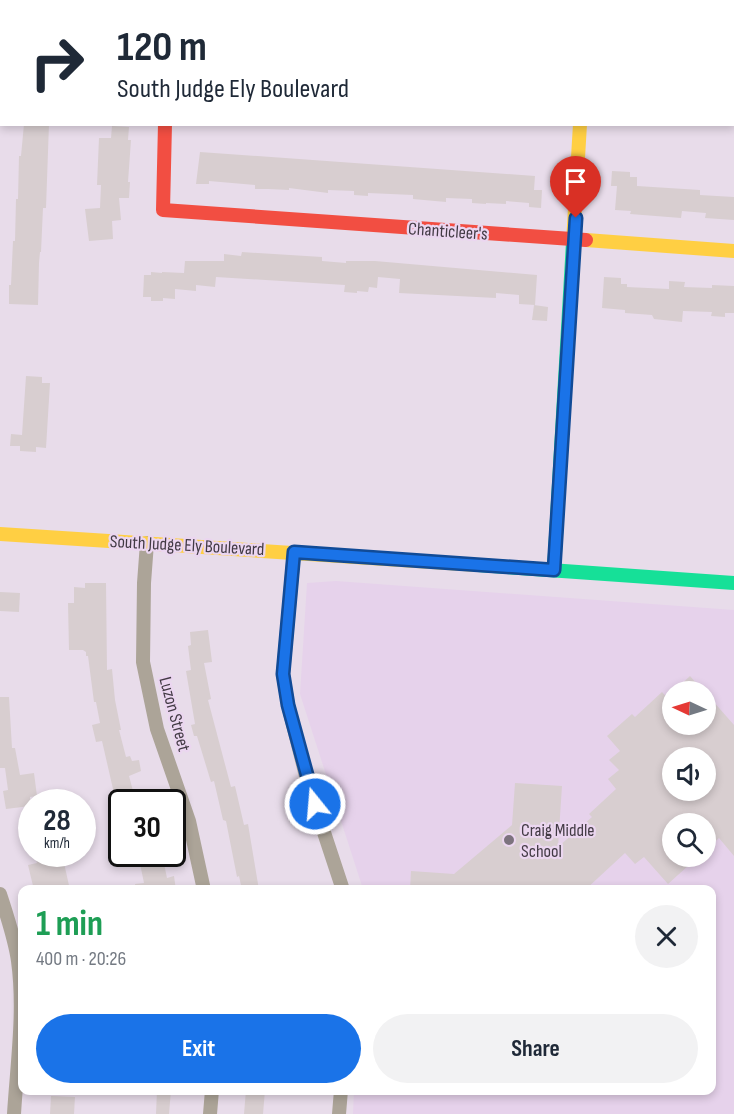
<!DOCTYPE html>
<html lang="en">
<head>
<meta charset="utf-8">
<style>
  :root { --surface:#fff; --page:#f2f2f3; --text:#1f2937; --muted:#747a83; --accent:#1a73e8 }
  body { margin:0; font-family:"Sofia Sans Condensed",sans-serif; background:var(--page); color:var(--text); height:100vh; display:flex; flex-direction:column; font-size:22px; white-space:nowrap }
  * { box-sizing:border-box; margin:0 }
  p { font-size:20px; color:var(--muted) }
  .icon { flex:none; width:33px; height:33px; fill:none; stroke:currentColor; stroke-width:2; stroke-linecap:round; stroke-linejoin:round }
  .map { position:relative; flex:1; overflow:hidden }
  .panel { position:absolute; left:18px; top:885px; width:698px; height:210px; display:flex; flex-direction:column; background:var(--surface); border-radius:12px; box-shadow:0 3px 9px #0003 }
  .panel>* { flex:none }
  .hud { position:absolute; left:0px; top:0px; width:735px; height:126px; box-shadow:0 3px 9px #0003; background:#fff; color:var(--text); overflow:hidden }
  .needle { width:39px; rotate:274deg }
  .controls { position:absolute; left:662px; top:681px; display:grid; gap:12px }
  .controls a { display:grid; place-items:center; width:54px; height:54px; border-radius:50%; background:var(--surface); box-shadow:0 3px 9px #0003; font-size:30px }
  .speed { position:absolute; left:18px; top:789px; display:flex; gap:12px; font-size:30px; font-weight:700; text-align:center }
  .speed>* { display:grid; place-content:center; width:78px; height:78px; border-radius:50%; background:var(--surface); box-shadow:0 3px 9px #0003; line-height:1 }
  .speed small { font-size:15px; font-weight:400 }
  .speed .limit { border:3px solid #111; border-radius:9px; background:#fff; color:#111 }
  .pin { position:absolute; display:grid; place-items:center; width:51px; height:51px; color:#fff; margin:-62px -26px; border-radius:50% 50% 50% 0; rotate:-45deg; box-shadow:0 0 6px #0007 }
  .pin .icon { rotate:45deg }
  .me { position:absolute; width:66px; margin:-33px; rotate:343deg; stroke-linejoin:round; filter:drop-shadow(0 0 4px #0008) }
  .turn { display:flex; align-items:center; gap:21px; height:126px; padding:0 18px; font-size:27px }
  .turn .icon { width:78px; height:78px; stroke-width:2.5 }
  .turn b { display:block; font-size:42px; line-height:51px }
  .round { display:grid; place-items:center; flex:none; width:63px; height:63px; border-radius:32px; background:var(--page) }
  .head { display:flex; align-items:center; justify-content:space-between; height:102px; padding:0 18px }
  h1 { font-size:36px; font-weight:700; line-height:45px; color:#1e9e55 }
  .button { display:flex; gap:12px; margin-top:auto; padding:12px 18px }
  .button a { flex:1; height:69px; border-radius:36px; background:var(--accent); color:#fff; font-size:24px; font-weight:700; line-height:69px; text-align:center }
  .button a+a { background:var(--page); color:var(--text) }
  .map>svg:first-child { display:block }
  .built { fill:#e6d2eb; fill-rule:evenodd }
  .building { fill:#d8ced0; fill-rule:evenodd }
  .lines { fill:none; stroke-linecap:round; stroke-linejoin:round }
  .street { stroke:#aca498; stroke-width:14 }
  .fast { stroke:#16e098; stroke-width:14 }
  .slow { stroke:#ffcf43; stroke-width:14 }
  .jam { stroke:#f24e42; stroke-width:14 }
  .route-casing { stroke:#114b97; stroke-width:15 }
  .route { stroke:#1a73e8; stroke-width:10 }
  .poi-dot { fill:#7c737e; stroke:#ebd6f0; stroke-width:2 }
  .labels { text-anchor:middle; stroke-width:4.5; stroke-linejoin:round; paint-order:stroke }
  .street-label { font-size:18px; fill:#423a44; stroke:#ebd6f0 }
  .poi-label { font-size:18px; fill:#423a44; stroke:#ebd6f0; text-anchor:start }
</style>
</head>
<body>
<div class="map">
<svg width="734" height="1114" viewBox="0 0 734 1114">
  <rect width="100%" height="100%" fill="#e8dcea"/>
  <path class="built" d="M336,581L734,610V1114H353L354,1091L711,1090V890L363,889L300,694L307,583ZM672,692H705V724H672ZM672,758H705V790H672ZM672,824H705V856H672Z"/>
  <g class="building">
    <path d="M24,124H49L46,208H43L41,252H40L39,263L38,305L9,304V285H11L13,241H15L16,199H18L19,156H21Z"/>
    <path d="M112,126L129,127L128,140H131L128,182H130L129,198H119L121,220L112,221L113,239L89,241L85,209L100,208L101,185H97L99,138H111Z"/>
    <path d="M200,152L535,176L534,190H542L541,208L529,207V203L506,201V204L486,203V204L472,203V199L446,198V202L413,199V195L368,193V196L354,195V191L328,190V193L289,188V190L268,189H255V185L209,181V184H196Z"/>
    <path d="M612,171L630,172V177H637V186L700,190V195L734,197V220L705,218L706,213L682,211L681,218L630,214L631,211L615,210L617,186H611Z"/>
    <path d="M242,252L322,257V261L346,263V261H375L537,275L535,305L519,304V295L496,293V298L399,293L400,279L378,277L377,288L369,287L368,292L357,291V293L344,292L345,285L216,277L215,287L196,285V291L175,289V299L163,298V301H151V297H143L144,275H151V272L162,273V272L184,273L185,261H224V254L241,256Z"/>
    <path d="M604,277L621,278V284H627V287L669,289V281L685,282L684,287L712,288V285L734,286V313H725V317L711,316L712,312L683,311L682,322L654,319L652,315L625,313V310L602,308Z"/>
    <path d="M534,305L548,307L547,321L532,320Z"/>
    <path d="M26,376L42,377V383H50L46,448L36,447V452L20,451V446H10L11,434L22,435Z"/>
    <path d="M85,583H106L107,670L112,669L115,700L121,730H119L126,757L130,756L132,761L139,760L141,771L129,776L136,802H116L102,741L96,742L92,725L100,723L96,702H94L88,656H86V652L83,650H69L68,603H74V587L85,588Z"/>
    <path d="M0,592L20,593L19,612L0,611Z"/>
    <path d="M208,630L212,662L204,663L211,699L208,700L231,787L235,786L244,825L248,824L259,890H242L239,876L237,877L226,821L223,820L214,781L211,782L197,736H194L191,725L195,724L186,671L191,670L188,646L191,645L190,632Z"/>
    <path d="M690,676L704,692H673Z"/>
    <path d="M662,692L672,703V724H705V692L734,725V856L719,838L705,851V824H672V856H699L668,884L644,857L635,864L625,853L585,890H410L411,871L454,874L512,825L515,783L562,786L558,847L592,817L589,814L616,789L608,779L619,770L609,760L620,751L607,736L632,714L635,717ZM672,758H705V790H672Z"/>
    <path d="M0,697H9L12,748H15L20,775L34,773L37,796L30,797V806L6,809L3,791L8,790L5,768H0Z"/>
    <path d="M35,854H62L70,890H34L28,865L37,863Z"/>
    <path d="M138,854H162L167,878L174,876L176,890H136L135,884L144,883Z"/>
    <path d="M157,1090H171L169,1114H156Z"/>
    <path d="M246,1090H265L263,1114H244Z"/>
    <path d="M51,1096L75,1097L74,1114H50Z"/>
  </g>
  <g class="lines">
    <g class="street">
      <path d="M172,2V0"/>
      <path d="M585,2V0"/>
      <path d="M147,543L144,583L143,662L157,729L189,821L204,890"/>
      <path d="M294,552L283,674L288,705L308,784L343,890"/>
      <path d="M0,894C7,916 15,939 18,961C25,1011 17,1064 14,1114"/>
      <path d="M210,1114L212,1090"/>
      <path d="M339,1114L341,1090"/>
    </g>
    <g class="fast">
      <path d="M478,565L734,583"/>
      <path d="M554,570L573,242"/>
    </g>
    <g class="slow">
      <path d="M586,240L734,251"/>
      <path d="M573,242L580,124"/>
      <path d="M0,534L478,565"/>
    </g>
    <path class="jam" d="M165,124L163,210L586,240"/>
  </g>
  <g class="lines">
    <g class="route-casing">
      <path id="route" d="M315,804L288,705L283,674L294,552L554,570L576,218"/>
    </g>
    <use href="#route" class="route"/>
  </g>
  <circle class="poi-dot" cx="509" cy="840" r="6"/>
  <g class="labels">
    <g class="street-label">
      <text transform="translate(448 231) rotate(4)" y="6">Chanticleer's</text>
      <text transform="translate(187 545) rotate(3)" y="6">South Judge Ely Boulevard</text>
      <text transform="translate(175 714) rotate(75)" y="6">Luzon Street</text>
    </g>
    <g class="poi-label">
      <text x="521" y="836">Craig Middle<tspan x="521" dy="21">School</tspan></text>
    </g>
  </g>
</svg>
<div class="controls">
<a><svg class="needle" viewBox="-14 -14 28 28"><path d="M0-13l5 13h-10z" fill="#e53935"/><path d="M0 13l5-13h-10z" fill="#747a83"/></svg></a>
<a><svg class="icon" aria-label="sound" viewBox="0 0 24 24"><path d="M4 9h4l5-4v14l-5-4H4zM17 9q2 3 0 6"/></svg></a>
<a><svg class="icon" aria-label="search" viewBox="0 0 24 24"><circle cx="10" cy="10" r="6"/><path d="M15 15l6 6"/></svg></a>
</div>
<div class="speed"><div>28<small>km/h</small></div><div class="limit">30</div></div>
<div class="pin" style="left:576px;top:218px;background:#d93025"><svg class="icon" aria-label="arrive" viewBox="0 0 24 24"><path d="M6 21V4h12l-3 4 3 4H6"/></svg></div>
<svg class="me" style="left:315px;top:804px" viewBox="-20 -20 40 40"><circle r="17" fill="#1a73e8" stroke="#fff" stroke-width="3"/><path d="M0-11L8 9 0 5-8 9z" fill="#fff"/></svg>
<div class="hud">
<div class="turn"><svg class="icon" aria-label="right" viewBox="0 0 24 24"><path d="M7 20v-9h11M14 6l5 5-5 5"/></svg><div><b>120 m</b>South Judge Ely Boulevard</div></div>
</div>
<section class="panel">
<div class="head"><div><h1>1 min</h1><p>400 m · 20:26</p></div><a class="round"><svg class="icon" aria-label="close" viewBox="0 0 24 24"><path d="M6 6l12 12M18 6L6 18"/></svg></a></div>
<div class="button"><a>Exit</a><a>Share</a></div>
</section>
</div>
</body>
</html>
